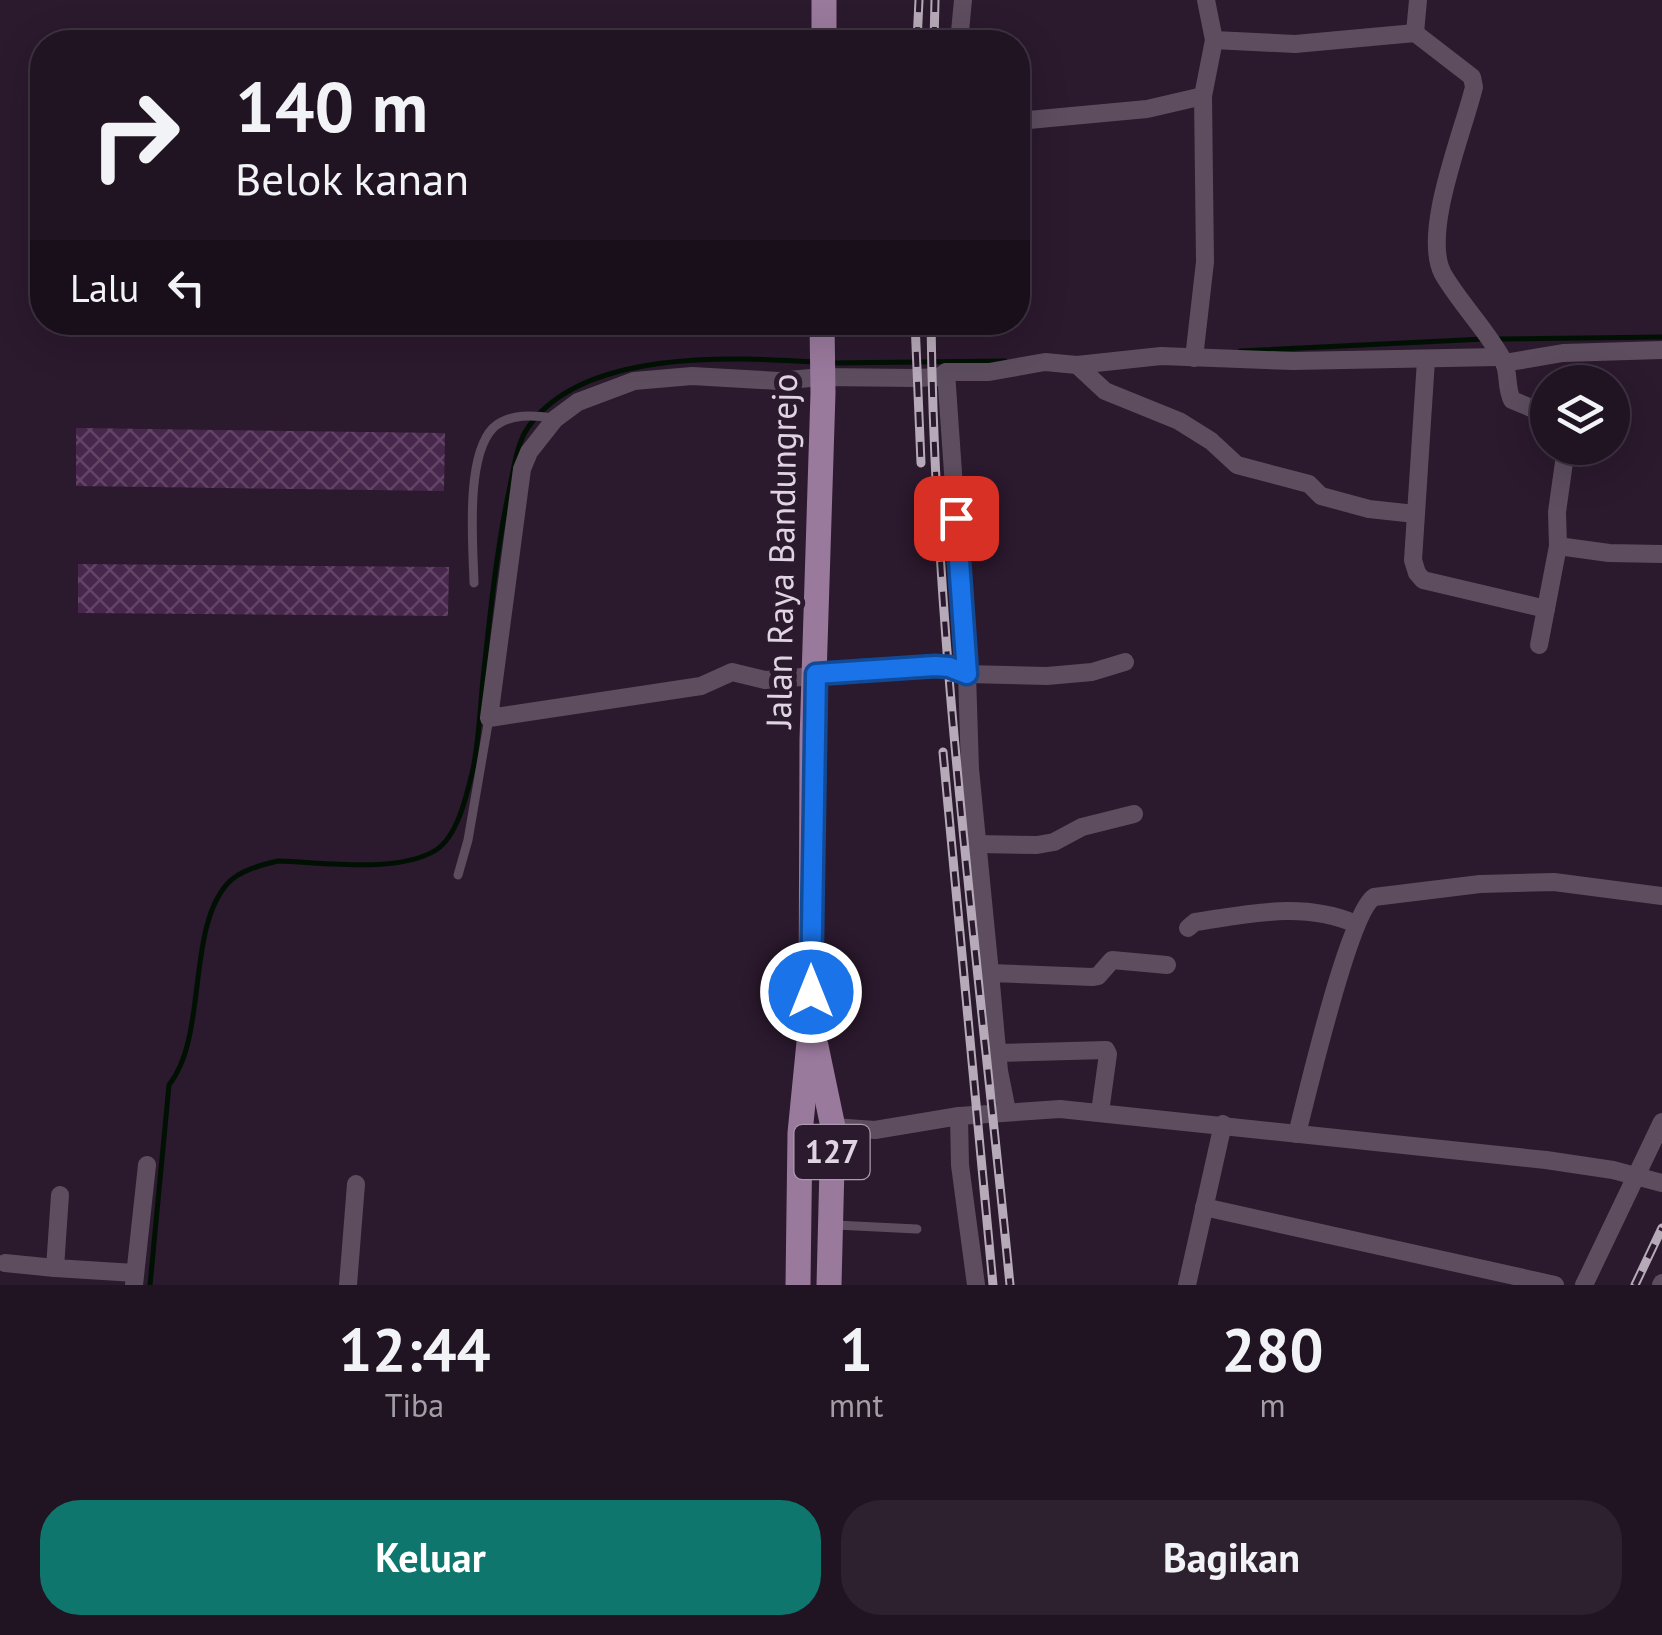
<!DOCTYPE html>
<html lang="id">
<head>
<meta charset="utf-8">
<style>
  :root { --surface:#201322; --page:#2d202f; --text:#f1f3f6; --muted:#a29ea5; --line:#3d3240; --accent:#0f766e }
  body { margin:0; font-family:"PT Sans",sans-serif; background:var(--page); color:var(--text); height:100vh; display:flex; flex-direction:column; font-size:38px; white-space:nowrap }
  * { box-sizing:border-box; margin:0 }
  p { font-size:32px; color:var(--muted) }
  .icon { flex:none; width:55px; height:55px; fill:none; stroke:currentColor; stroke-width:2; stroke-linecap:round; stroke-linejoin:round }
  .map { position:relative; height:1285px; overflow:hidden }
  .details { display:flex; flex-direction:column; background:var(--surface); flex:1 }
  .details>* { flex:none }
  .top-card { position:absolute; left:30px; top:30px; width:1000px; height:305px; border-radius:40px; box-shadow:0 10px 40px #0002,0 0 0 2px var(--line); background:#201322; color:var(--text); overflow:hidden }
  .fabs { position:absolute; left:1530px; top:365px; display:grid; gap:20px }
  .fabs a { display:grid; place-items:center; width:100px; height:100px; border-radius:50%; background:var(--surface); box-shadow:0 10px 40px #0002,0 0 0 2px var(--line); font-size:50px }
  .pin { position:absolute; display:grid; place-items:center; width:85px; height:85px; color:#fff; margin:-42px; border-radius:20px; box-shadow:0 5px 15px #0006 }
  .me { position:absolute; width:110px; margin:-55px; rotate:0deg; stroke-linejoin:round; filter:drop-shadow(0 0 8px #0008) }
  .turn { display:flex; align-items:center; gap:35px; height:210px; padding:0 40px; font-size:45px }
  .turn .icon { width:130px; height:130px; stroke-width:2.5 }
  .turn b { display:block; font-size:70px; line-height:85px }
  .then { display:flex; align-items:center; height:95px; padding:0 40px; background:#0003; gap:20px; font-size:38px }
  .eta { display:flex; justify-content:space-evenly; align-items:center; height:170px; text-align:center }
  .eta b { font-size:60px; font-weight:800; line-height:70px }
  .cta { display:flex; gap:20px; margin-top:auto; padding:20px 40px }
  .cta a { flex:1; height:115px; border-radius:40px; background:var(--accent); color:#fff; font-size:40px; font-weight:800; line-height:115px; text-align:center }
  .cta a+a { background:var(--page); color:var(--text) }
  .map>svg:first-child { display:block }
  .lines { fill:none; stroke-linecap:round; stroke-linejoin:round }
  .stream { stroke:#001103; stroke-width:5 }
  .building { fill:url(#building-cross-hatch) }
  .lane { stroke:#5d4d5f; stroke-width:9 }
  .street { stroke:#5d4d5f; stroke-width:18 }
  .primary { stroke:#99799c; stroke-width:25 }
  .rail-casing { stroke:#b6a9b8; stroke-width:9 }
  .rail { stroke:#2b192d; stroke-width:5; stroke-dasharray:15; stroke-linecap:butt }
  .route-casing { stroke:#114b97; stroke-width:25 }
  .route { stroke:#1a73e8; stroke-width:18 }
  .labels { text-anchor:middle; stroke-width:10; stroke-linejoin:round; paint-order:stroke }
  .shield { fill:#2b192d; stroke:#aa9cac; stroke-width:2.5 }
  .shield-label { font-size:32px; font-weight:bold; fill:#e0d4e2 }
  .street-label { font-size:35px; fill:#e0d4e2; stroke:#2b192d }
</style>
</head>
<body>
<div class="map">
<svg width="1662" height="1285" viewBox="0 0 1662 1285">
  <defs>
    <pattern id="building-cross-hatch" width="8" height="8" patternUnits="userSpaceOnUse" patternTransform="scale(2.5)"><rect width="8" height="8" fill="#48274c"/><path d="M0 0l8 8M0 8l8-8" fill="none" stroke="#624566"/></pattern>
  </defs>
  <rect width="100%" height="100%" fill="#2b192d"/>
  <g class="lines">
    <g class="stream">
      <path d="M1495,339L1662,337"/>
      <path d="M1240,351L1484,339"/>
      <path d="M831,363L1005,361"/>
      <path d="M150,1285L169,1085C208,1036 186,929 228,883C240,870 262,865 278,861C322,862 398,874 436,850C458,836 467,794 473,769C479,740 480,709 483,679C490,615 496,553 509,491C514,469 516,444 529,426C584,349 731,357 815,362"/>
    </g>
  </g>
  <g class="building">
    <path d="M76,428L445,433L444,491L76,486Z"/>
    <path d="M78,564L449,567L448,616L78,613Z"/>
  </g>
  <g class="lines">
    <g class="lane">
      <path d="M474,583C473,545 465,457 493,428C509,413 534,415 554,418"/>
      <path d="M458,875L468,840L489,718"/>
      <path d="M835,1225L917,1229"/>
    </g>
    <g class="street">
      <path d="M1415,33L1418,0"/>
      <path d="M1214,40L1295,44L1415,33L1472,77L1474,87C1463,133 1421,233 1443,274C1461,305 1488,331 1504,362C1509,374 1506,388 1512,400L1548,415"/>
      <path d="M959,42L963,0"/>
      <path d="M1018,121L1147,109L1203,96"/>
      <path d="M1194,358L1205,262L1203,96L1214,40L1206,0"/>
      <path d="M1426,360L1413,560L1417,573L1423,580L1546,609"/>
      <path d="M1504,363L1563,353L1662,350"/>
      <path d="M1077,365L1105,391L1179,421L1211,441L1237,465L1309,484L1321,496L1369,509L1415,514"/>
      <path d="M946,372L967,674L970,769L990,973"/>
      <path d="M1566,448L1557,512L1558,546L1609,553L1662,554"/>
      <path d="M1539,645L1558,546"/>
      <path d="M1125,662L1092,672L1047,676L967,674L949,667L935,666L765,680L732,672L701,686L489,718L522,469L529,452L555,419L578,402L634,381L692,376L779,381L821,377L916,378L939,377L946,372H989L1045,362L1077,365L1161,356L1293,361L1498,357"/>
      <path d="M977,844L1037,845L1054,842L1082,827L1134,814"/>
      <path d="M1188,928L1195,922C1250,914 1303,901 1356,924"/>
      <path d="M997,1053L1106,1050L1108,1054L1100,1112"/>
      <path d="M1007,1111L999,1071L990,973L1092,977L1098,976L1112,960L1167,965"/>
      <path d="M959,1116L960,1165L976,1285"/>
      <path d="M833,1127L875,1130L959,1116L1060,1109L1546,1160L1613,1170L1662,1183"/>
      <path d="M1297,1134C1307,1095 1349,913 1374,897L1480,884L1554,882L1662,896"/>
      <path d="M60,1195L55,1268L135,1273"/>
      <path d="M1204,1207L1555,1285"/>
      <path d="M5,1263L55,1268"/>
      <path d="M134,1285L147,1165"/>
      <path d="M348,1285L356,1184"/>
      <path d="M1187,1285L1223,1124"/>
      <path d="M1584,1285L1662,1122"/>
      <path d="M1661,1285L1662,1283"/>
    </g>
    <g class="primary">
      <path d="M824,42V0"/>
      <path d="M816,1046L833,1127L829,1285"/>
      <path d="M798,1285L800,1133L811,1022L812,740L823,393L822,322"/>
    </g>
    <g class="rail-casing">
      <g id="rail">
        <path d="M917,42L919,0"/>
        <path d="M934,42L935,0"/>
        <path d="M915,322L921,463"/>
        <path d="M931,322C935,644 979,965 1010,1285"/>
        <path d="M943,752L993,1285"/>
        <path d="M1635,1285L1662,1228"/>
      </g>
    </g>
    <use href="#rail" class="rail"/>
  </g>
  <g class="lines">
    <g class="route-casing">
      <path id="route" d="M811,992L816,674L935,666L949,667L967,674L956,518"/>
    </g>
    <use href="#route" class="route"/>
  </g>
  <g class="labels">
    <rect class="shield" x="794.5" y="1125" width="75" height="54" rx="8"/>
    <g class="shield-label">
      <text x="832" y="1163">127</text>
    </g>
    <g class="street-label">
      <text transform="translate(782 551) rotate(-89)" y="12">Jalan Raya Bandungrejo</text>
    </g>
  </g>
</svg>
<div class="fabs">
<a><svg class="icon" aria-label="layers" viewBox="0 0 24 24"><path d="M12 4l9 5-9 5-9-5zM3 14l9 5 9-5"/></svg></a>
</div>
<div class="pin" style="left:956px;top:518px;background:#d93025"><svg class="icon" aria-label="arrive" viewBox="0 0 24 24"><path d="M6 21V4h12l-3 4 3 4H6"/></svg></div>
<svg class="me" style="left:811px;top:992px" viewBox="-20 -20 40 40"><circle r="17" fill="#1a73e8" stroke="#fff" stroke-width="3"/><path d="M0-11L8 9 0 5-8 9z" fill="#fff"/></svg>
<div class="top-card">
<div class="turn"><svg class="icon" aria-label="right" viewBox="0 0 24 24"><path d="M7 20v-9h11M14 6l5 5-5 5"/></svg><div><b>140 m</b>Belok kanan</div></div>
<div class="then">Lalu<svg class="icon" aria-label="left" viewBox="0 0 24 24"><path d="M17 20v-9H6M10 6l-5 5 5 5"/></svg></div>
</div>
</div>
<section class="details">
<div class="eta">
<div><b>12:44</b><p>Tiba</p></div>
<div><b>1</b><p>mnt</p></div>
<div><b>280</b><p>m</p></div>
</div>
<div class="cta"><a>Keluar</a><a>Bagikan</a></div>
</section>
</body>
</html>
